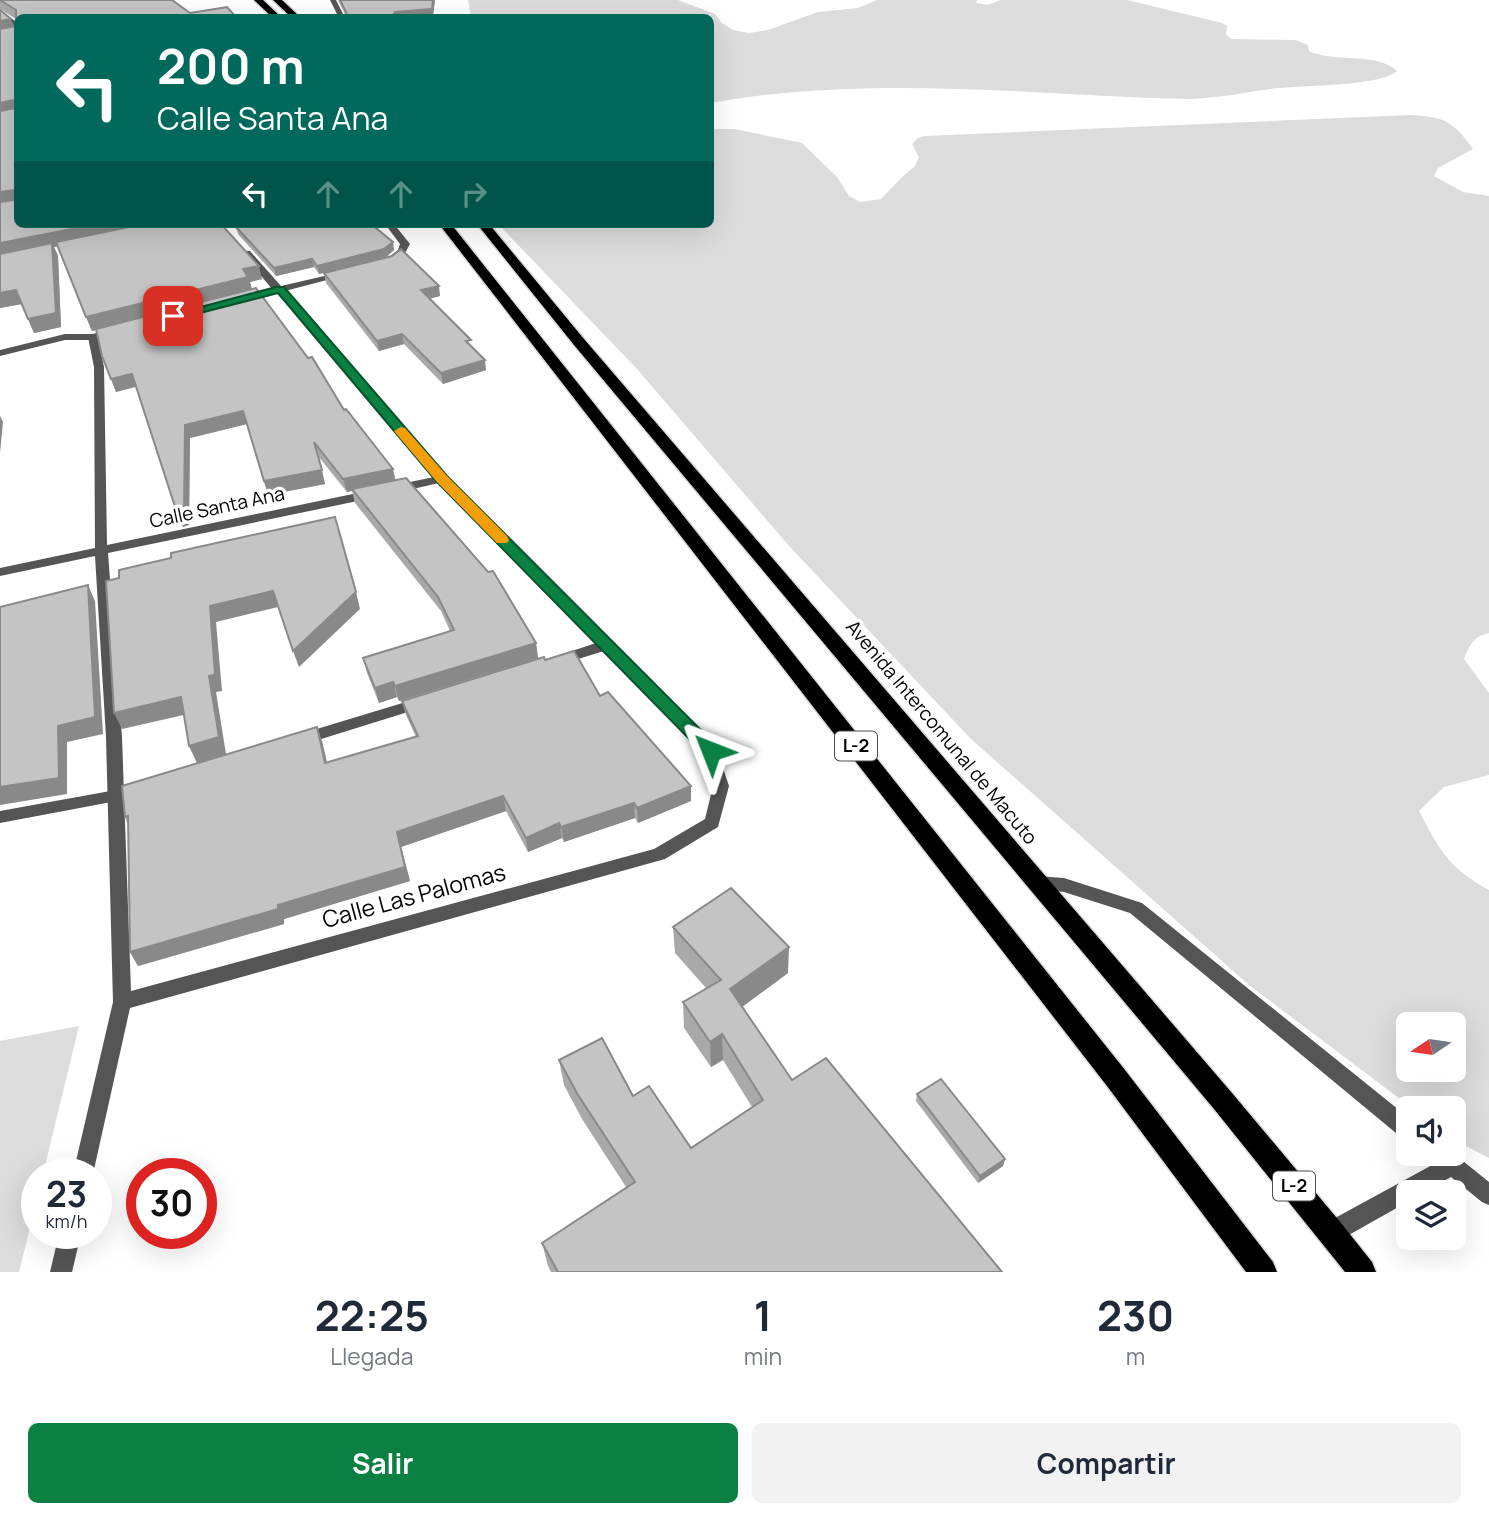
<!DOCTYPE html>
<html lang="es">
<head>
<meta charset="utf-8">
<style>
  :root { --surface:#fff; --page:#f2f2f3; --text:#1f2937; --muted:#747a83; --accent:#0b8043 }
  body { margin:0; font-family:Manrope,sans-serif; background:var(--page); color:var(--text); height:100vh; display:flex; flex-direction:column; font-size:26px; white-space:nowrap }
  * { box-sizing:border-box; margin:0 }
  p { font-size:23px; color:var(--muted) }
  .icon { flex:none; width:38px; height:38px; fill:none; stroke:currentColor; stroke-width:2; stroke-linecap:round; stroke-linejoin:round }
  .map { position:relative; height:1272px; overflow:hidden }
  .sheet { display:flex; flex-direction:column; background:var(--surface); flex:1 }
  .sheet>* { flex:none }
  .top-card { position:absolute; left:14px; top:14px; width:700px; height:214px; border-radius:10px; box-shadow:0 7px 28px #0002; background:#00695c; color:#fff; overflow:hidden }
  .needle { width:46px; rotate:257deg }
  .controls { position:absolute; left:1396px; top:1012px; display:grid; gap:14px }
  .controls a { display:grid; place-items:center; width:70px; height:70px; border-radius:10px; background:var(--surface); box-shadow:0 7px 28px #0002; font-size:35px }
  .speed { position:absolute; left:21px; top:1158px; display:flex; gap:14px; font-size:35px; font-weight:700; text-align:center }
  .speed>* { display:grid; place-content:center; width:91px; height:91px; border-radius:50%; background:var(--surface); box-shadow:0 7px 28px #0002; line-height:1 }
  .speed small { font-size:18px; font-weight:400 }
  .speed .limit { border:10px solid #d22; background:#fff; color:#111 }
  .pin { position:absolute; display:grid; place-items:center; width:60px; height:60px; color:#fff; margin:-30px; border-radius:14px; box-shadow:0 4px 10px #0006 }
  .me { position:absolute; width:77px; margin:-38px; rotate:315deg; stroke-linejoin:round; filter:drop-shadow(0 0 5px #0008) }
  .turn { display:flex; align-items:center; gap:24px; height:147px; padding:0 28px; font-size:32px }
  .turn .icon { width:91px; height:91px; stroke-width:2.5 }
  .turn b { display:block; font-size:49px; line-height:60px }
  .lanes { display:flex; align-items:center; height:66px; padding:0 28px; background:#0003; justify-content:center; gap:35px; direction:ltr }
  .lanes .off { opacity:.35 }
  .eta { display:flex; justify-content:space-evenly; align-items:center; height:119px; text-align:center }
  .eta b { font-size:42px; font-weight:700; line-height:49px }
  .action { display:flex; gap:14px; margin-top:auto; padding:14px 28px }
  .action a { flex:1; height:80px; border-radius:10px; background:var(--accent); color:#fff; font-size:28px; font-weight:700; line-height:80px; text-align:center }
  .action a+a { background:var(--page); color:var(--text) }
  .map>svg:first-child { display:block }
  .green { fill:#dcdcdc; fill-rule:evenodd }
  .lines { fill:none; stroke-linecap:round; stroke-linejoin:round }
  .primary-casing { stroke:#dbdbdb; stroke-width:3 }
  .lane { fill:#555; fill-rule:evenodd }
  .street { fill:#555; fill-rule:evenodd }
  .primary { fill:#000; fill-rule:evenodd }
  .wall { fill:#a9a9a9 }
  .shaded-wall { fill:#898989 }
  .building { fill:#c4c4c4; stroke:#898989; stroke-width:2 }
  .route { fill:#0b8043; stroke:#07532c; stroke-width:2 }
  .slow { fill:#f59e0b }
  .labels { text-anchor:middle; stroke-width:7; stroke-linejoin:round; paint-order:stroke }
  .shield { fill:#fff; stroke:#4c4c4c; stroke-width:2 }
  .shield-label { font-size:18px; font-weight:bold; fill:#000 }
  .street-label { font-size:19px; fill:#000; stroke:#fff }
  .near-street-label { font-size:23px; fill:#000; stroke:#fff }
</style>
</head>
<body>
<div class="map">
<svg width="1489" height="1272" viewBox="0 0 1489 1272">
  <rect width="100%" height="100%" fill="#fff"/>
  <g class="green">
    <path d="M468,0H678L715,14L722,23L733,30L749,33L768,30L818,12L858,8L877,0H977L976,3L988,5L1001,0H1127L1222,23L1227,26L1226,35L1232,39L1295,40L1308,45L1309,51C1334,63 1378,52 1397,71C1380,87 1296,85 1270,89C1242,93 1217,98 1189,99C1030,95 868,74 711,103L710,18L471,17Z"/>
    <path d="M1409,115C1444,116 1454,122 1473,149L1438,168L1434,176L1463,192L1489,196V633C1473,637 1470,644 1464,659L1489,693V775L1444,787L1419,811C1440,851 1449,868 1489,890V1158L1454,1140V1108H1412L1249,985L971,739L790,547L637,369L498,224H710L711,129H735L802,143L837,177L849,196L860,202L881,199L902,177L915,166L919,157L912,144L918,138L925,136ZM1409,1024H1454V1069H1409Z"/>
    <path d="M79,1026L43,1174H37V1199L19,1272H0V1041Z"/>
  </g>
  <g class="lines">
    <g class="primary-casing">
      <g id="primary">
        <path d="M254,0H263L282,18H273Z"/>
        <path d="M273,0H282L301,18H292Z"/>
        <path d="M439,224H451L1125,1070L1273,1262L1277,1272H1246L1107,1086Z"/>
        <path d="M477,224H489L584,339L1232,1093L1341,1223L1372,1262L1376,1272H1345L1214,1109L574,345Z"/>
      </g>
    </g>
    <g class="lane">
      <path d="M65,334H93L98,337L93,340H65L0,356V350Z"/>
      <path d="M116,790L122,792L124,796L122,800L0,823V811Z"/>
    </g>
    <g class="street">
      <path d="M330,0H336L345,18H339Z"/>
      <path d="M0,11L18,23V28L0,16Z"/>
      <path d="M385,224H394L410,244L405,253L389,264L384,261L398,250L400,244Z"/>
      <path d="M244,251H250L281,286L346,271V275L285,291L446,476L716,747L729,786L718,827L665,859L130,1008L93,1174H73L113,1002L106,737L95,556L0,576V568L95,548L94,367L88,337L89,335L115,328L120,331L98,339L104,367L107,545L372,490L378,494L372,498L108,553L122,737L131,991L654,849L705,819L713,786L704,753L604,651L559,665L554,663L552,660L554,657L596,643L439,483L395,493L391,492L389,489L391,486L434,477L277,293L241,301V297L272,289L244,255Z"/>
      <path d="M419,698L424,699L426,703L424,707L302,745L297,743L294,739L297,735Z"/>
      <path d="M1037,876L1064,878L1142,903L1409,1118V1141L1402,1138L1130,913L1064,892L1031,888L1028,883L1031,878Z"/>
      <path d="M1426,1153H1453L1489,1182V1205L1482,1202L1451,1177L1425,1192H1409V1201L1340,1240L1332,1243L1324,1240L1321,1232L1324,1224L1434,1164Z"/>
      <path d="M59,1234H81L72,1272H50Z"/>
    </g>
    <use href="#primary" class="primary"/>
  </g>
  <g class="wall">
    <path d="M0,0H172L18,224L262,279L250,282L252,289L396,480L536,643L538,658L399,701L397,697L379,703L367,673L363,658L450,631L441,611L355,503L352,491L347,492L318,456L325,484L268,495L247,424L190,438L189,525L183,527L136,387L116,392L102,356L97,330L92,331L58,246L54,247L58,256L61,327L34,333L22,304L0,308V10L14,26H16V19L0,9Z"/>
    <path d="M338,0H435L433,15L411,18H347Z"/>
    <path d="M236,227L394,250L386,257L319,274L314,267L276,276L238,234Z"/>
    <path d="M392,256L440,296L430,299L472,347L486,370L443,384L404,344L379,351L326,283L324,273Z"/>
    <path d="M545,660L600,696L691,786V801L638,823L635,818L564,842L562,838L528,852L506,811L401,847L410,881L284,919V924L138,966L130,952L128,825L125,817L322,741L327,762L416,737L406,715L402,701Z"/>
    <path d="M673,927L788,973L742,1007L792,1080L1002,1272H551L548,1266L542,1243L626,1187L582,1119L564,1085L559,1060L633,1096L691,1148L752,1107L723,1060L711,1067L684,1028L683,1002L706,988L675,953Z"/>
    <path d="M917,1094L1005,1159L1003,1166L978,1183L916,1101Z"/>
  </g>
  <g class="shaded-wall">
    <path d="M433,0H435L433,15L411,18H351L395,12Z"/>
    <path d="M11,19L15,29L0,33V21Z"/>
    <path d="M13,100L18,111L0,116V103Z"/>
    <path d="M15,190L18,197L0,206V192Z"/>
    <path d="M98,224H168L54,247L58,256L61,327L34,333L28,319L56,313L0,258V243Z"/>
    <path d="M393,242L394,250L386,257L319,274L317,266Z"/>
    <path d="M312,259L314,267L276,276L274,268Z"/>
    <path d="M259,266L262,279L250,282L252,291L92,331L86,317L243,269Z"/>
    <path d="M439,286L440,296L423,300L421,290Z"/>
    <path d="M16,290L22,304L0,308V293Z"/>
    <path d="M402,334L404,344L379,351L377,341Z"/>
    <path d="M485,360L486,370L443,384L441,373Z"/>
    <path d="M132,374L137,386L116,392L111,379Z"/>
    <path d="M243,411L247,424L190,438L189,525L183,527L177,513L185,425Z"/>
    <path d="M0,416L3,422L0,453Z"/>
    <path d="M393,469L396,482L352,489V491L347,492L343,479Z"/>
    <path d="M322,470L325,484L268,495L264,481Z"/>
    <path d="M88,585L95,601L103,734L67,742V794L0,805V787L58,726Z"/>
    <path d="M273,591L278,607L216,622L222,691L216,692L226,754L197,763L189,746L209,676L210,606Z"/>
    <path d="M356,592L360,609L299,667L293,651Z"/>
    <path d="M536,643L538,658L399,701L395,686Z"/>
    <path d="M393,682L397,697L379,703L375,688Z"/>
    <path d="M181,697L188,714L122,729L114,713Z"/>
    <path d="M317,727L322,741L330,777L325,763Z"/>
    <path d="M691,786V801L638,823L637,808Z"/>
    <path d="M503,796L506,811L401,847L410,881L284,919V924L138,966L130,952L278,905L397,832Z"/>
    <path d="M634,803L635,818L564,842L561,827Z"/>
    <path d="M559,823L562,838L528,852L526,838Z"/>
    <path d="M789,947L788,973L731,1015L730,989Z"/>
    <path d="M722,1034L723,1060L711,1067L710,1042Z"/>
    <path d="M1005,1159L1003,1166L978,1183L980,1176Z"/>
  </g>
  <g class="building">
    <path d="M0,0H172L190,13L227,7L237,18H18V224H98L0,243V202L13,200L15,190L0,192V111L16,108V102L13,100L0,103V29L16,26V10Z"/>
    <path d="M340,0H433L432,9L395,12L393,15L351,18H349Z"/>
    <path d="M0,10L11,19L0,21Z"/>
    <path d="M144,224H211L212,225L221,224L259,266L243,269L248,277L86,317L56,242Z"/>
    <path d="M249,224H371L393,242L384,249L317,266L312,259L274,268L236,227Z"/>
    <path d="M52,243L56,313L28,319L16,290L0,293V254Z"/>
    <path d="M401,249L439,286L421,290L471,340L466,341L485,360L441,373L402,334L377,341L324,273L392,256Z"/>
    <path d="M256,288L308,358L312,357L344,410L346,409L393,469L343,479L314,442L322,470L264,481L243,411L185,425L184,512L177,513L132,374L111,379L102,356L96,329Z"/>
    <path d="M406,478L488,572L493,571L536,643L395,686L393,682L375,688L363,658L454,630L438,597L352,489Z"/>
    <path d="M335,517L356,592L293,651L273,591L210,606L215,675L209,676L219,737L189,746L181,697L114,713L106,581L119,578V570L171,558V553Z"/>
    <path d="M88,585L95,717L58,726L59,778L0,787V607Z"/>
    <path d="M574,651L600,696L608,692L691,786L637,808L634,803L561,827L559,823L526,838L503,796L397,832L405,867L278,905V909L130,952L128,816L125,817L122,786L317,727L325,763L418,736L402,701L544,657L545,660Z"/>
    <path d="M731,888L789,947L730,989L792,1080L826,1058L1002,1272H558L542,1243L635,1182L578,1095L559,1060L602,1038L633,1096L649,1086L691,1148L763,1100L722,1034L710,1042L683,1002L721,980L673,927Z"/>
    <path d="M941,1079L1005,1159L980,1176L917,1094Z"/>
  </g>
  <path class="route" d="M276,287H284L447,476L717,746L720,751L717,755H705L437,482L278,293L173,320L167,316Z"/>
  <path class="slow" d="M401,427L405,428L447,476L507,536L509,540L507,543H497L437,482L394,431Z"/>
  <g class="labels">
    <g class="shield">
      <rect x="835" y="731.5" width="42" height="29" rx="5"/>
      <rect x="1273" y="1171.5" width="42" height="29" rx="5"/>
    </g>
    <g class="shield-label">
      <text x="856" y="752">L-2</text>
      <text x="1294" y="1192">L-2</text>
    </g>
    <g class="street-label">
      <text transform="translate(217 507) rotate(-12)" y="7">Calle Santa Ana</text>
      <text transform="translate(942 732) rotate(50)" y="7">Avenida Intercomunal de Macuto</text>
    </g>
    <g class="near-street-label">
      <text transform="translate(414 896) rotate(-15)" y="8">Calle Las Palomas</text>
    </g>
  </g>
</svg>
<div class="controls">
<a><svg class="needle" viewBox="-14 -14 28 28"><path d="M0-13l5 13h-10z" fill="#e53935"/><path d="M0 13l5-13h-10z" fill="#747a83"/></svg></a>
<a><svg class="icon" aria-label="sound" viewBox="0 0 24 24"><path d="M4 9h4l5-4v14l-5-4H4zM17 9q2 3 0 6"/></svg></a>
<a><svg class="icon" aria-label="layers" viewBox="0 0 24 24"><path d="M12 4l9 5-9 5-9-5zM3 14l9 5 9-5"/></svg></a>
</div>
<div class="speed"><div>23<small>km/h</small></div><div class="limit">30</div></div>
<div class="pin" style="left:173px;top:316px;background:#d93025"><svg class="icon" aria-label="arrive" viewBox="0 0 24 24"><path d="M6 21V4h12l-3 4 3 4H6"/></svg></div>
<svg class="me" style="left:711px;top:751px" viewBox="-20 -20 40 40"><path d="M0-17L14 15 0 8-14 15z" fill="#0b8043" stroke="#fff" stroke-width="4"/></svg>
<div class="top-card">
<div class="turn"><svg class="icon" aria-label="left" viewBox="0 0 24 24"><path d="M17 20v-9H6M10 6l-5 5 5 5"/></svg><div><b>200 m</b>Calle Santa Ana</div></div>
<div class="lanes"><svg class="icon" aria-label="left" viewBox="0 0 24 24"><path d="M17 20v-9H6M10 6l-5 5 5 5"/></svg><svg class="icon off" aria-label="ahead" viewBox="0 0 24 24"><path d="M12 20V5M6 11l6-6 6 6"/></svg><svg class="icon off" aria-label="ahead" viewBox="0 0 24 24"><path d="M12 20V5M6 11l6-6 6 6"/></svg><svg class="icon off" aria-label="right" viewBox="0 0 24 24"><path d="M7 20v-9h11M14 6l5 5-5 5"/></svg></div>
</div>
</div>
<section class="sheet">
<div class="eta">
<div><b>22:25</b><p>Llegada</p></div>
<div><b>1</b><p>min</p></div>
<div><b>230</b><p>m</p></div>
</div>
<div class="action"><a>Salir</a><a>Compartir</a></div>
</section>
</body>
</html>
